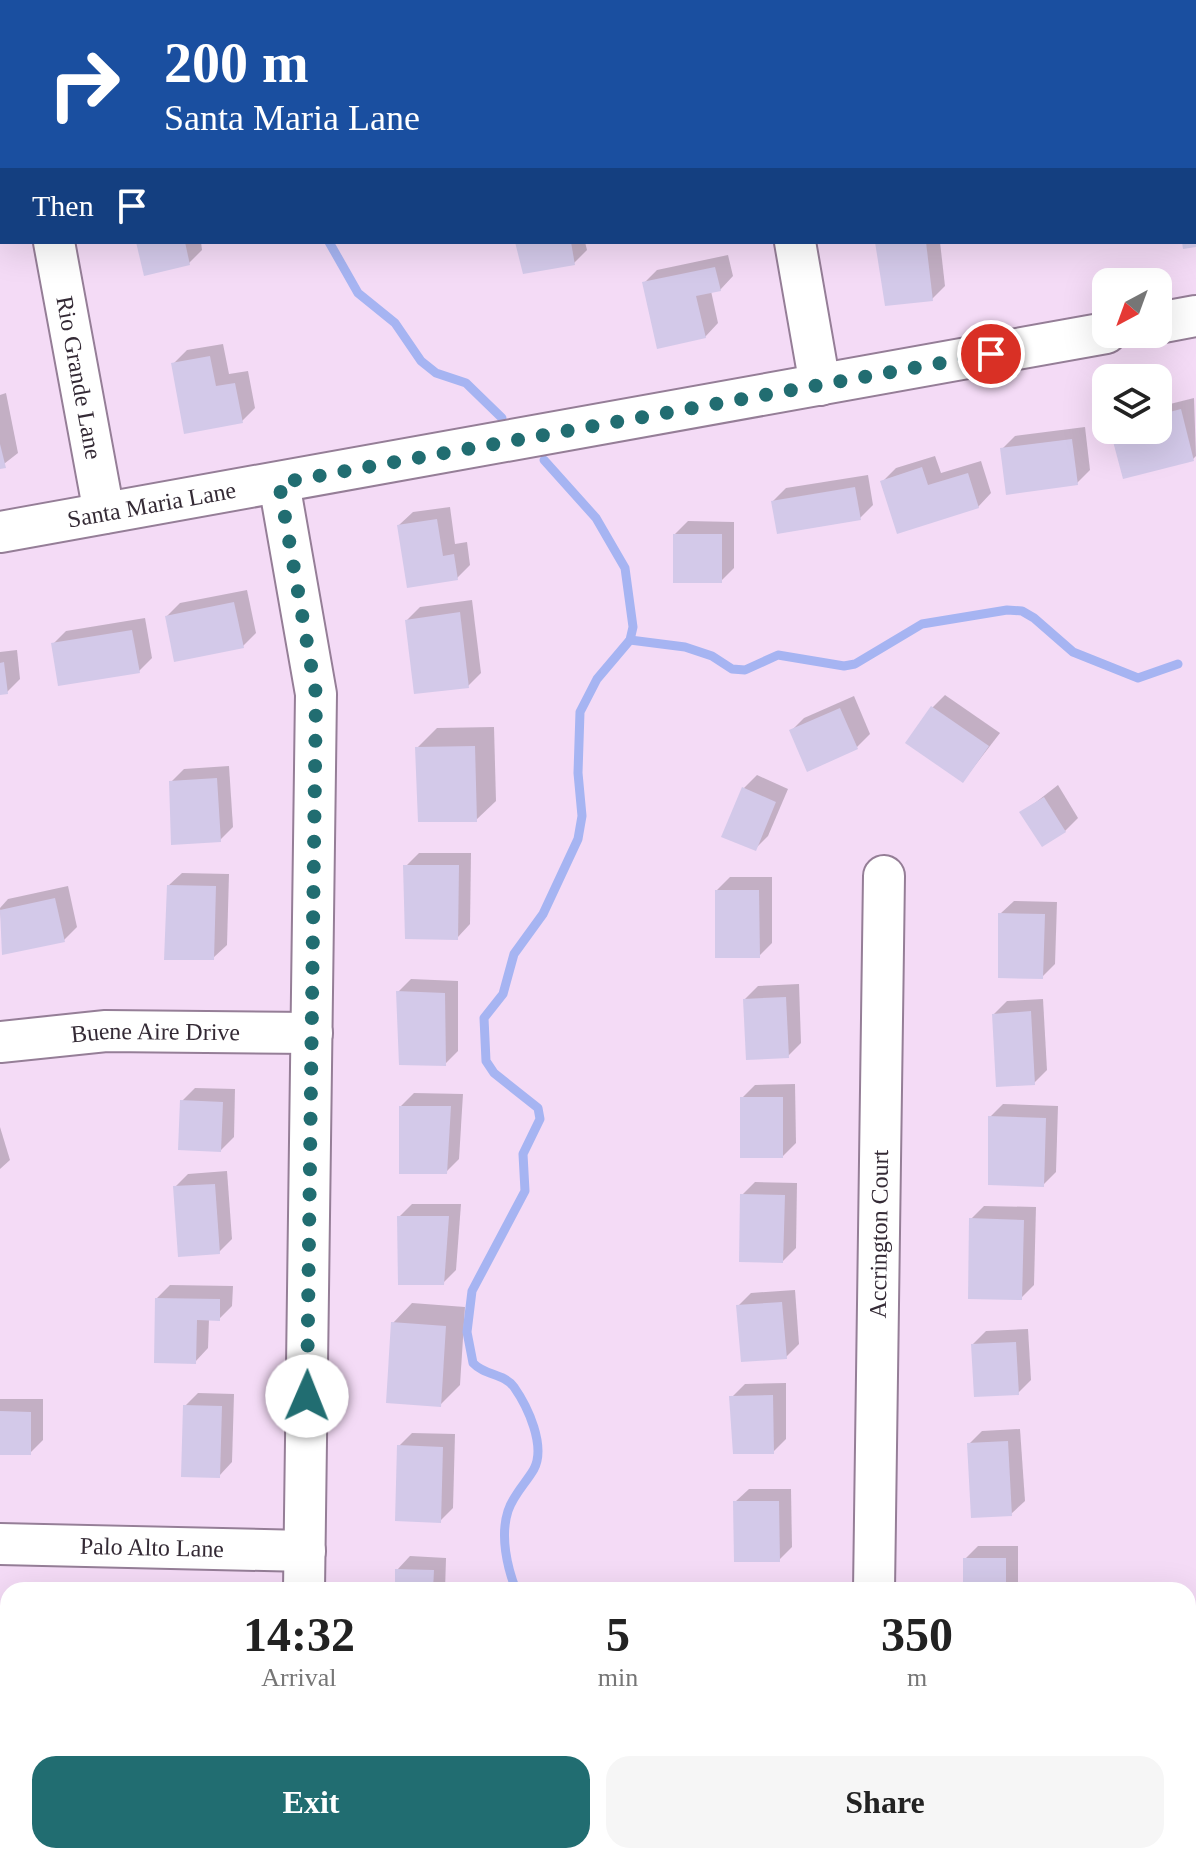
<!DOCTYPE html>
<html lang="en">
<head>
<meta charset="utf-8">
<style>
  :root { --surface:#fff; --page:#f6f6f6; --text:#222; --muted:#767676; --accent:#216d71 }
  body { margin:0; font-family:Georgia,serif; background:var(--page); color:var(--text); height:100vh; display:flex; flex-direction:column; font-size:30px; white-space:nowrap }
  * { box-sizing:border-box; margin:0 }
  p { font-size:26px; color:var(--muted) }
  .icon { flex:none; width:44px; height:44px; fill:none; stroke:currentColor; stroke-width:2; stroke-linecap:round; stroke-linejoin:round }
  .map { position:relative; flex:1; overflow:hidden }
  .panel { position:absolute; left:0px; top:1582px; width:1196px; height:282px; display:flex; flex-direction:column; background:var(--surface); border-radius:24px 24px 0 0; box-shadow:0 8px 32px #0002 }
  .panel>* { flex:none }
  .hud { position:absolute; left:0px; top:0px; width:1196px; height:244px; box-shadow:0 8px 32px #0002; background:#1a4fa0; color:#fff; overflow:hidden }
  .needle { width:52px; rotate:221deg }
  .buttons { position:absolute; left:1092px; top:268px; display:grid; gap:16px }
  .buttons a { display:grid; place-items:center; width:80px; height:80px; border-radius:16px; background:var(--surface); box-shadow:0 8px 32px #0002; font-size:40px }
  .pin { position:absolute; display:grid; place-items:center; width:68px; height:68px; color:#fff; margin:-34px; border:4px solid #fff; border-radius:50%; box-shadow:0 2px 8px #0007 }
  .me { position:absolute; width:88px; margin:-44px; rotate:1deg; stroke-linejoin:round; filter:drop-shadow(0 0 6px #0008) }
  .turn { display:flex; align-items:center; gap:28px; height:168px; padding:0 32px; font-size:36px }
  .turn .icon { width:104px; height:104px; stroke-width:2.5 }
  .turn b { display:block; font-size:56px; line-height:68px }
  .then { display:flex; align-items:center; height:76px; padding:0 32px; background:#0003; gap:16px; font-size:30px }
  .eta { display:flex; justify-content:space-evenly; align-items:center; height:136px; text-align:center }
  .eta b { font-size:48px; font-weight:600; line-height:56px }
  .button { display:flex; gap:16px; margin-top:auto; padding:16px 32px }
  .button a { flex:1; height:92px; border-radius:24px; background:var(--accent); color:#fff; font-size:32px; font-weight:600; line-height:92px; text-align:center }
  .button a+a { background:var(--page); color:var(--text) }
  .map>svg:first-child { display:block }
  .shadow { fill:#0003 }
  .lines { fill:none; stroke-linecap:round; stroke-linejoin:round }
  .stream { stroke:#a6b4f2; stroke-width:9 }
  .building { fill:#d3c9e9 }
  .minor-casing { stroke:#957e97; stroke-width:44 }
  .minor { stroke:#fff; stroke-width:40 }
  .route { stroke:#216d71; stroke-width:14; stroke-dasharray:0 25.2 }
  .labels { text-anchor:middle; stroke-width:7; stroke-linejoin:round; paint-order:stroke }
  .street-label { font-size:24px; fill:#342a35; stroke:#fff }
</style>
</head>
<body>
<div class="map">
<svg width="1196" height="1863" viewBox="0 0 1196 1863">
  <rect width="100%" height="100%" fill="#f4dbf6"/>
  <g class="shadow">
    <path d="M49,0H91L93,2H48Z"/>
    <path d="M382,0H480L481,2H380Z"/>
    <path d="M516,0H560L549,2Z"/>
    <path d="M881,0H939L940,2H882Z"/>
    <path d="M1141,0H1196V24L1194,26V2Z"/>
    <path d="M1196,66V135L1194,136V67Z"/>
    <path d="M1194,163H1196V245L1184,242H1194Z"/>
    <path d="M138,242H201L202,250L189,263Z"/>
    <path d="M517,242H585L587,250L574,263Z"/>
    <path d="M877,242H940L945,286L932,299Z"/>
    <path d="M728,255L733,276L720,290L711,291L718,323L705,337L644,283L657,270Z"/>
    <path d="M223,344L229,374L248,371L255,408L242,421L174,363L187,350Z"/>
    <path d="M6,393L18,453L0,467V395Z"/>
    <path d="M1194,398L1196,456L1193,459L1112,430H1158V407Z"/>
    <path d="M1085,427L1090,470L1077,483L1002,449L1015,436Z"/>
    <path d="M935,456L941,473L981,461L991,493L978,507L883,481L896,468Z"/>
    <path d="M868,475L873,505L860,518L773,501L786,488Z"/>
    <path d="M450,507L455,544L467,542L470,565L457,578L399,525L413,512Z"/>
    <path d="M688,521L734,522V568L721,581L675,534Z"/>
    <path d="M247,590L256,633L243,646L167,616L180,603Z"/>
    <path d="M472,600L481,673L468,686L407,620L420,607Z"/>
    <path d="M145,618L152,658L139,671L53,644L66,631Z"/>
    <path d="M17,650L20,679L7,692L0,693V652Z"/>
    <path d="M945,695L1000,733L963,781L932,708Z"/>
    <path d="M854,696L870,734L857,747L808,769L791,731L804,718Z"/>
    <path d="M494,727L496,801L476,820L417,748L437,728Z"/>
    <path d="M229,766L233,827L220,840L171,782L184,769Z"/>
    <path d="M757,775L788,789L768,836L755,849L744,788Z"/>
    <path d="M1058,785L1078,818L1065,831L1022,813Z"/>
    <path d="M419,853H471L470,924L457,938L406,866Z"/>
    <path d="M182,873L229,874L227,945L213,958L168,886Z"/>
    <path d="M730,877H772V943L759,956L717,890Z"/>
    <path d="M68,886L77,927L64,940L4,953L0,908L8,899Z"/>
    <path d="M1014,901L1057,902L1055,964L1042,977L1000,914Z"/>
    <path d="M411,979L458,981V1051L445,1064L398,992Z"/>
    <path d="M799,984L801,1043L788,1056L745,999L758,986Z"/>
    <path d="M1043,999L1047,1070L1034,1083L994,1014L1007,1001Z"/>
    <path d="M795,1084L796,1143L783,1156L742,1098L755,1085Z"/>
    <path d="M195,1088L235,1089L234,1137L221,1150L182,1101Z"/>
    <path d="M414,1093L463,1094L459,1159L446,1172L401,1106Z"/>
    <path d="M1003,1104L1058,1106L1056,1172L1043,1185L990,1117Z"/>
    <path d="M0,1127L10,1160L0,1169Z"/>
    <path d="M227,1171L232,1239L219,1252L175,1187L188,1174Z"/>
    <path d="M755,1182L797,1183L796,1248L783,1261L742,1195Z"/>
    <path d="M412,1204H461L456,1270L443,1283L399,1217Z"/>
    <path d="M984,1206L1036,1207L1034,1285L1021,1298L971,1219Z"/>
    <path d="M170,1285L233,1286L232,1306L219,1319H209L208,1348L195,1362L157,1298Z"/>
    <path d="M795,1290L799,1344L786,1357L738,1306L751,1293Z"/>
    <path d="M412,1303L465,1307L460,1385L440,1405L393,1323Z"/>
    <path d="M1028,1329L1031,1380L1018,1393L973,1344L986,1331Z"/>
    <path d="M786,1383V1439L773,1452L732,1397L745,1384Z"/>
    <path d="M198,1393L234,1394L232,1462L219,1476L185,1406Z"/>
    <path d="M0,1399H43V1440L30,1453H0Z"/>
    <path d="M1020,1429L1025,1501L1011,1514L969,1444L982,1431Z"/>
    <path d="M412,1433L455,1434L453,1508L440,1521L399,1446Z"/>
    <path d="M749,1489H791L792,1547L779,1560L735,1502Z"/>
    <path d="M978,1546H1018V1590H965V1559Z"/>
    <path d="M410,1556L446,1558L445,1590H397V1570Z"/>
    <path d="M0,1662L8,1663V1728L0,1727Z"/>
    <path d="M1196,1833V1863H1155L1163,1856H1188V1838Z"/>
    <path d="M131,1856H171L168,1863H128Z"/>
    <path d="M382,1856H431L429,1863H381Z"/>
    <path d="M948,1857L1012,1861V1863H942Z"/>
  </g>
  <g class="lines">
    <g class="stream">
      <path d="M116,0V2"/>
      <path d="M329,242L358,293L395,323L421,361L436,373L466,383L502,418"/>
      <path d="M630,640L685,647L712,656L732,669L745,670L778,655L844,666L855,664L922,624L1007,610L1022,611L1034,618L1073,652L1138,678L1178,664"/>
      <path d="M516,1590C507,1567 500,1536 508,1511C513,1495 526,1483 534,1469C546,1446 528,1407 514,1387C504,1373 485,1376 473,1363L467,1332L472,1291L525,1191L523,1154L540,1119L538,1108L494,1073L486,1061L484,1018L503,994L514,954L543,914L578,839L582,816L578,773L580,712L597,679L630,640L633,627L625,568L596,518L544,460"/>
      <path d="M494,1863L495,1856"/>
    </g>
  </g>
  <g class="building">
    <path d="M136,242H185L190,265L144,276Z"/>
    <path d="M515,242H571L575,265L523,274Z"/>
    <path d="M875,242H926L933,301L885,306Z"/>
    <path d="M1182,242H1196V247L1183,249Z"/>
    <path d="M715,267L721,291L696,296L706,338L657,349L642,282Z"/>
    <path d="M210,356L216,386L235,383L243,423L184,434L171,363Z"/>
    <path d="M1181,409L1194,461L1123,479L1110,430H1158V415Z"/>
    <path d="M1072,439L1078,485L1006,495L1000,448Z"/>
    <path d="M0,444L6,468L0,469Z"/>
    <path d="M922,467L928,485L968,473L979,508L897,534L880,481Z"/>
    <path d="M855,487L861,520L777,534L771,501Z"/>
    <path d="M437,519L443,556L454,554L458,580L407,588L397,525Z"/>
    <rect x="673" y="534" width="49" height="49"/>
    <path d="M234,602L244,648L174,662L165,616Z"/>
    <path d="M460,612L469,688L414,694L405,620Z"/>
    <path d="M132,630L140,673L58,686L51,643Z"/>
    <path d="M4,662L8,694L0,695V663Z"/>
    <path d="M931,706L989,746L963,783L905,743Z"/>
    <path d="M840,708L858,749L807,772L789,730Z"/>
    <path d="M475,746L477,822H418L415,747Z"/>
    <path d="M217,778L221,842L171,845L169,781Z"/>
    <path d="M742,787L776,802L756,851L721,837Z"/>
    <path d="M1044,797L1066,832L1042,847L1019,812Z"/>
    <path d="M403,865H459L458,940L405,939Z"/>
    <path d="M167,885L216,886L214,960H164Z"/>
    <path d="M715,890H759L760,958H715Z"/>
    <path d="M55,898L65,942L2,955L0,910Z"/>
    <path d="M998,913L1045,914L1043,979L998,978Z"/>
    <path d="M396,991L445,993L446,1066L399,1065Z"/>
    <path d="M786,997L789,1058L746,1060L743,999Z"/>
    <path d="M1031,1011L1035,1085L996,1087L992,1014Z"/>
    <rect x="740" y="1097" width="43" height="61"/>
    <path d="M180,1100L223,1102L221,1152L178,1150Z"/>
    <path d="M399,1106H451L447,1174H399Z"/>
    <path d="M988,1116L1046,1118L1044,1187L988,1185Z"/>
    <path d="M215,1184L220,1254L178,1257L173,1186Z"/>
    <path d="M740,1194L785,1195L783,1263L739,1262Z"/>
    <path d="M397,1216H449L444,1285H398Z"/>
    <path d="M969,1218L1024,1220L1022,1300L968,1299Z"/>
    <path d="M155,1298L220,1299V1321L197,1320L196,1364L154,1363Z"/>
    <path d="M782,1302L787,1359L741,1362L736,1305Z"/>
    <path d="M391,1322L446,1326L441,1407L386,1403Z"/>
    <path d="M1016,1342L1019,1395L974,1397L971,1344Z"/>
    <path d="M773,1395L774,1454H733L729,1396Z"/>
    <path d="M183,1405L222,1406L220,1478L181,1477Z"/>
    <path d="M0,1411L31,1412V1455H0Z"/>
    <path d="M1008,1441L1012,1516L971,1518L967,1443Z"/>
    <path d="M397,1445L443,1447L441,1523L395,1521Z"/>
    <path d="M733,1501H779L780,1562H734Z"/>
    <rect x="963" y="1558" width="43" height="32"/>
    <path d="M395,1569L434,1570L433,1590H395Z"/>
    <path d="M0,1676L8,1677V1730L0,1729Z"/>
    <path d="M1196,1835V1863H1156L1166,1856H1188V1840Z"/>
    <path d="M129,1856H165L162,1863H126Z"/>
    <path d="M380,1856H421L420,1863H379Z"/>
    <path d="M737,1856H784V1862L737,1863Z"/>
  </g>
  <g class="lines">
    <g class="minor-casing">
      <g id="minor">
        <path d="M0,142L2,144"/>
        <path id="s1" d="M54,242L104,513"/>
        <path d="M795,242L820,385"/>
        <path d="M1158,323L1196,316"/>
        <path d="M279,483L316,694L304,1590"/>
        <path id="s2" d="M0,532L1106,333"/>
        <path id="s3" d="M0,1042L106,1031L312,1033"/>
        <path id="s4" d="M0,1544L305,1551"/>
        <path id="s5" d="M874,1590L884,876"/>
        <path d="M277,1863L278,1856"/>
        <path d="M870,1863V1856"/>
      </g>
    </g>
    <use href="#minor" class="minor"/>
  </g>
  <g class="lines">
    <path class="route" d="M307,1396L316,694L279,483L991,354"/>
  </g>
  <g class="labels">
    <g class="street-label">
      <text dy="8" stroke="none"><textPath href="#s1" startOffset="138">Rio Grande Lane</textPath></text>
      <text dy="8" stroke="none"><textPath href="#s2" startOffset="154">Santa Maria Lane</textPath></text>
      <text dy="8" stroke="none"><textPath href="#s3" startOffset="156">Buene Aire Drive</textPath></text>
      <text dy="8" stroke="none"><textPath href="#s5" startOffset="356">Accrington Court</textPath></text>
      <text dy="8" stroke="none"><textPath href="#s4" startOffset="152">Palo Alto Lane</textPath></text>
    </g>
  </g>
</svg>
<div class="buttons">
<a><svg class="needle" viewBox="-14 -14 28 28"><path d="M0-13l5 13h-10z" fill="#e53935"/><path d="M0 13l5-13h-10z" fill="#767676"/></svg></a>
<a><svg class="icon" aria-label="layers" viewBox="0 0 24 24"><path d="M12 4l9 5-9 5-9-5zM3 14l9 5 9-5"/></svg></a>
</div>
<div class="pin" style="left:991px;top:354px;background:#d93025"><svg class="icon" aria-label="arrive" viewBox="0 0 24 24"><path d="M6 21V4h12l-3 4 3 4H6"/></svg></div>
<svg class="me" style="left:307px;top:1396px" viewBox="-20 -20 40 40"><circle r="19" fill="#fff"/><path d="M0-13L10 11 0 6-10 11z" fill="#216d71"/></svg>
<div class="hud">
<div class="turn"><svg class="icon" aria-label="right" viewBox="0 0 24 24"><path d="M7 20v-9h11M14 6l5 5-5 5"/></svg><div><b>200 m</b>Santa Maria Lane</div></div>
<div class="then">Then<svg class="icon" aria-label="arrive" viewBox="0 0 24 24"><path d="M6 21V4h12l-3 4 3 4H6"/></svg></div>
</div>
<section class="panel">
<div class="eta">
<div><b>14:32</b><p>Arrival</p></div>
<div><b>5</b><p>min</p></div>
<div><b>350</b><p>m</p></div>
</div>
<div class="button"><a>Exit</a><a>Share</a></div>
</section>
</div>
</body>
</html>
